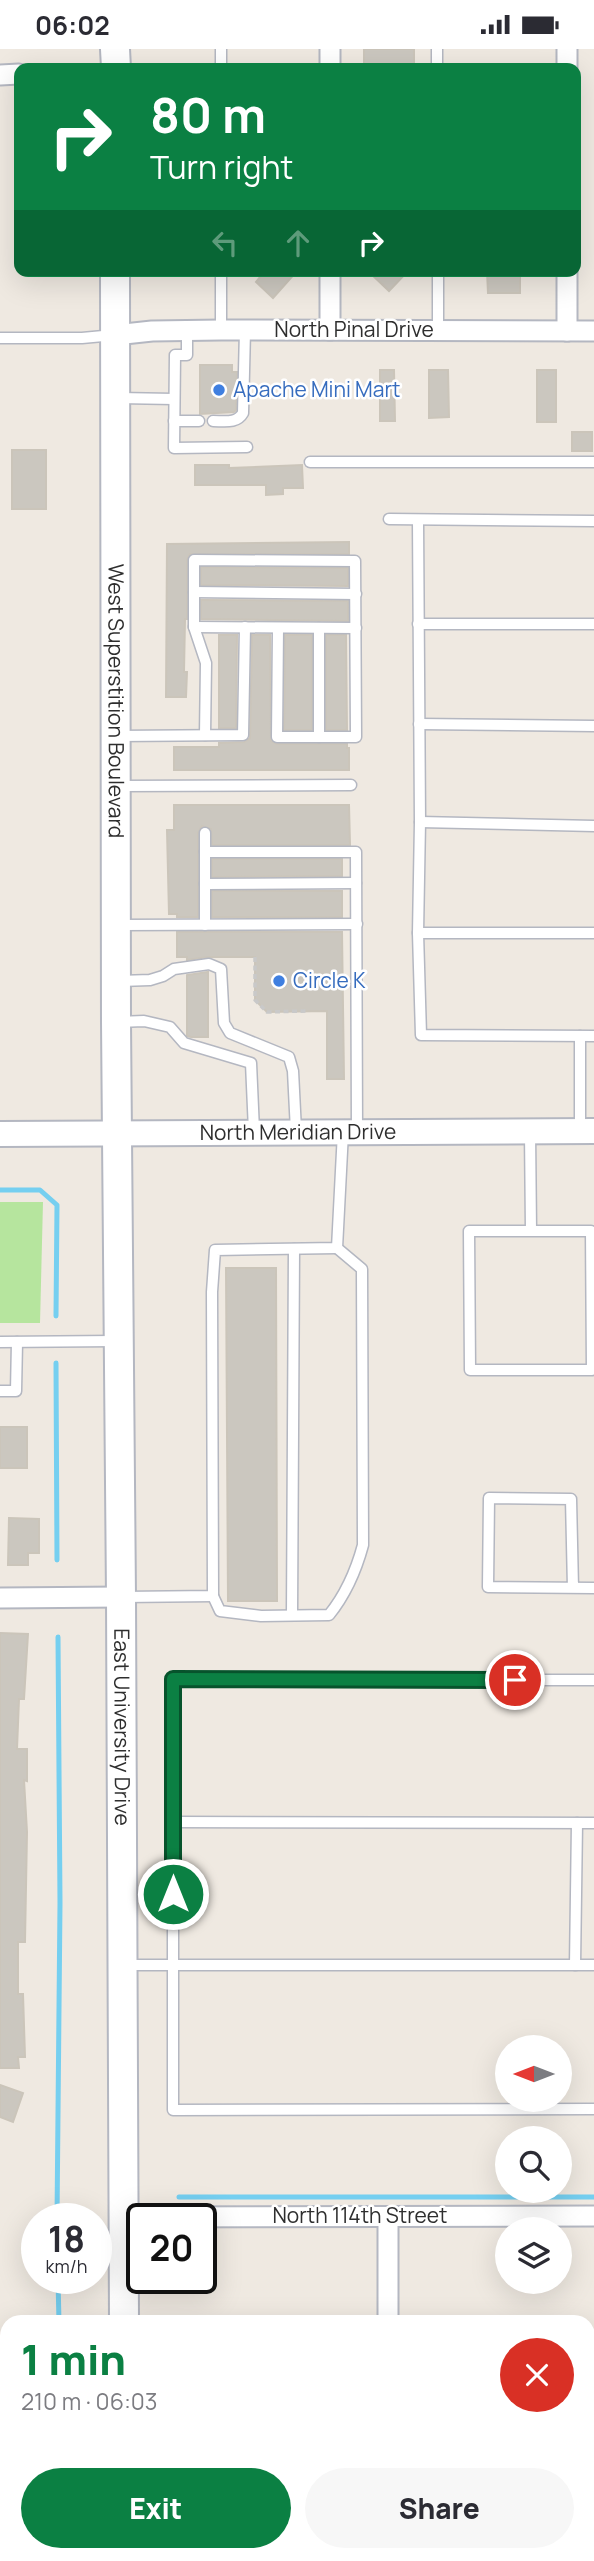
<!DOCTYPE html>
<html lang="en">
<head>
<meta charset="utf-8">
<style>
  :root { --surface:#fff; --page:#f7f7f7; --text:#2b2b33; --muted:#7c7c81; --accent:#0b8043 }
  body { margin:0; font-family:Manrope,sans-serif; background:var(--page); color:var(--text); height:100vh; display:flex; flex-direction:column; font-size:26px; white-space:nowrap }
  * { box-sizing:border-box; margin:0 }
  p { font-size:23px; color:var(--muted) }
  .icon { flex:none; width:38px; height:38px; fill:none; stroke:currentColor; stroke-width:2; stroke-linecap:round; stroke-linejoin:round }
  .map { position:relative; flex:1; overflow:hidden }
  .panel { position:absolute; left:0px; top:2266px; width:595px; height:247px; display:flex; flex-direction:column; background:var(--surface); border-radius:21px 21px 0 0; box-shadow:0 7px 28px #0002 }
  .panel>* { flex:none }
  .banner { position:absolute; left:14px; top:14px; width:567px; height:214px; border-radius:14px; box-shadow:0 7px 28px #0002; background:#0b8043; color:#fff; overflow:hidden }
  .needle { width:46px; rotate:270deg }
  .tools { position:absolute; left:495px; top:1986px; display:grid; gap:14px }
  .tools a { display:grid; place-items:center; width:77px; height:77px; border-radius:50%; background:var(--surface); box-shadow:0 7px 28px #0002; font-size:35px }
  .speed { position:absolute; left:21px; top:2154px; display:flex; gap:14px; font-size:35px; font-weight:700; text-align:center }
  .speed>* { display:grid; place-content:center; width:91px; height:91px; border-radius:50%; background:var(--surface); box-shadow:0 7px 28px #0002; line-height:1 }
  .speed small { font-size:18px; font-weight:400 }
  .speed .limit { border:4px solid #111; border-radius:10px; background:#fff; color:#111 }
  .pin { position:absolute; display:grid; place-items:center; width:60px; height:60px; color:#fff; margin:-30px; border:4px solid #fff; border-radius:50%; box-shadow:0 2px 7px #0007 }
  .me { position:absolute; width:77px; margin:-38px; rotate:0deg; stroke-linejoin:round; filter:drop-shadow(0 0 5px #0008) }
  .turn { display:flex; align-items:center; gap:24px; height:147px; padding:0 21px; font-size:32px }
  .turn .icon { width:91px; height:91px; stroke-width:2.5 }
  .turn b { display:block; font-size:49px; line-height:60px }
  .lanes { display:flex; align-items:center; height:66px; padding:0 21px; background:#0003; justify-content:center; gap:35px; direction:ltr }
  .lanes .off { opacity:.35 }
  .round { display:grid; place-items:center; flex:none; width:74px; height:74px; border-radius:37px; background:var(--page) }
  .overview { display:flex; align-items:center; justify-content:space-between; height:119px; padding:0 21px }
  h1 { font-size:42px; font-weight:800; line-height:52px; color:var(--accent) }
  .action { display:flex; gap:14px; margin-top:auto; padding:14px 21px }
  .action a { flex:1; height:80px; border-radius:42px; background:var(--accent); color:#fff; font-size:28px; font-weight:800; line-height:80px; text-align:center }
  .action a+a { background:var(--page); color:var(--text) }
  .status { display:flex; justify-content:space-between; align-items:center; height:49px; padding:0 35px; background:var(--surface); direction:ltr }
  .status svg { height:19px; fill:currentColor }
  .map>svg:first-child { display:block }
  .green { fill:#b6e59e }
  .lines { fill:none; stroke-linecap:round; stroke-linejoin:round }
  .stream { stroke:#75cff0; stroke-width:5 }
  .building { fill:#cbc7bf; stroke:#cbc5ba; stroke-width:2 }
  .service-casing { stroke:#b4b7c1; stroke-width:13 }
  .minor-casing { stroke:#b4b7c1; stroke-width:23 }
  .tertiary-casing { stroke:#b4b7c1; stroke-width:28 }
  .secondary-casing { stroke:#b4b7c1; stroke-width:32 }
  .path { stroke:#c9c9c9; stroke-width:3.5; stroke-dasharray:5 3.5; stroke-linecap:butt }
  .service { stroke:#fff; stroke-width:10 }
  .minor { stroke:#fff; stroke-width:19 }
  .tertiary { stroke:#fff; stroke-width:24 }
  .secondary { stroke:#fff; stroke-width:28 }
  .route-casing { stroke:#07532c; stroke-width:18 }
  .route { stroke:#0b8043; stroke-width:12 }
  .shop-dot { fill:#3f7fe0; stroke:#fff; stroke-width:2.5 }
  .labels { text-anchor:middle; stroke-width:5; stroke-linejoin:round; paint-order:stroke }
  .street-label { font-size:21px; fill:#2e2e2e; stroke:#fff }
  .shop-label { font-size:21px; fill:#366cbe; stroke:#fff; text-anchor:start }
</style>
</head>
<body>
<div class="status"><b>06:02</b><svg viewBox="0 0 49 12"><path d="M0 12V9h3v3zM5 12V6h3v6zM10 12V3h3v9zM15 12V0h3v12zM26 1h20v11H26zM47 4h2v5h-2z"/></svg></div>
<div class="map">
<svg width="594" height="2512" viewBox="0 0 594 2512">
  <rect width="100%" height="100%" fill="#efe9e1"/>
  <path class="green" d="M0,1153H43L40,1274H0Z"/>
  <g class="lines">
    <g class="stream">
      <path d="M0,1141H40L57,1156L56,1267"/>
      <path d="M56,1314L57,1511"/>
      <path d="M179,2148H594"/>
      <path d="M57,2170L60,1854L58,1588"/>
      <path d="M58,2230L59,2273"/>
      <path d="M58,2506V2512"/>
    </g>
  </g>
  <g class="building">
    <rect x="364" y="0" width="50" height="19"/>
    <path d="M265,222H297L273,249L256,233Z"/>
    <path d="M368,222H408L389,242Z"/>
    <path d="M487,222H520V244H488Z"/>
    <path d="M200,316H232V323H237L236,361L234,363L200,365Z"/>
    <path d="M380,321H394L395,372H380Z"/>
    <path d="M429,321H448L449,368L429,369Z"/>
    <rect x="537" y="321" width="19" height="52"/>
    <rect x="572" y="383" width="20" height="19"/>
    <rect x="12" y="401" width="34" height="59"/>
    <path d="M195,416H229V419L302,416L303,439H283V445L266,446V436H195Z"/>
    <path d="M349,493V505H190L187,511V570H185L184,623H187L186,648H166L167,495Z"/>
    <path d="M201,518L348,519V537L201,536Z"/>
    <path d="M201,551L348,552V572L201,570Z"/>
    <path d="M219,586H237L236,679H219Z"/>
    <path d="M252,586H270L271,692L277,695H347V699H349V721H174V698H219V694L244,693L250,689Z"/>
    <path d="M285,586H312V681H284Z"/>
    <path d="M326,586H346L347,681H326Z"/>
    <path d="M174,756H349L350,796H212L211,780L202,777L198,784V868H177V865H169L167,781H174Z"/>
    <path d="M212,810H342V827L212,828Z"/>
    <rect x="212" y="842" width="130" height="26"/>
    <path d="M177,883H342L344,1030H327V962L267,963L255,951V908H208L187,911V908H177Z"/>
    <path d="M208,923V988H191L187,987V926Z"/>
    <path d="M226,1219H276L277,1552H228Z"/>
    <rect x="0" y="1378" width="27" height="41"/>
    <path d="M9,1469L39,1470V1504H28V1516H8Z"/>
    <path d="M0,1584L28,1585L24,1650H19L17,1700H27V1732L24,1731L27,1783L25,1893H18V1945H23L25,2008H18L19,2019H0Z"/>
    <path d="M0,2036L23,2044L13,2073L0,2068Z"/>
  </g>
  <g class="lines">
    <g class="service-casing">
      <g id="service">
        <path d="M221,0V19"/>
        <path d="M437,0V19"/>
        <path d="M221,222V281"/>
        <path d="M438,222V281"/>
        <path d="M187,282V306H175L174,399L247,398"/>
        <path d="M0,289H82L114,286"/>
        <path d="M119,349L174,350"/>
        <path d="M174,372H199"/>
        <path d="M213,372C224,372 237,375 243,364L245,281"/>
        <path d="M310,413H594"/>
        <path d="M389,470L594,472"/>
        <path d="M418,472L420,773L418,884L421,986L594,987"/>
        <path d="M194,543L356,545"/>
        <path d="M418,575H594"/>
        <path d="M194,578L356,579"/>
        <path d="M319,579V688"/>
        <path d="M419,675L594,677"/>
        <path d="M205,686L206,614L194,578V511L355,512L356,688H277L278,579"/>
        <path d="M117,687L243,686L245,578"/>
        <path d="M119,737L351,736"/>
        <path d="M420,773L594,777"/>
        <path d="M205,784V876"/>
        <path d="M205,803H356L357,1082"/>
        <path d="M205,835L356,834"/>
        <path d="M120,876L357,875"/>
        <path d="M418,884H594"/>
        <path d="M120,932L150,931L163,927L174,920L209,915L221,920L224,974L230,984L289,1008L293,1022L296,1082"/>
        <path d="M118,973L144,972L170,978L184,994L251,1014L254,1082"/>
        <path d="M580,1081V987"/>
        <path d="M530,1083L531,1182H469L470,1321H592L591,1182H531"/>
        <path d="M0,1293L115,1292"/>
        <path d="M0,1342H16L17,1293"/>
        <path d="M573,1539L571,1450L489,1449L488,1538L594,1539"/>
        <path d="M213,1547L220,1562L261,1567L329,1566C346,1545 356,1522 363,1496L362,1220L337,1199"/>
        <path d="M123,1548L213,1547L212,1243L215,1201L337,1199L343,1083"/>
        <path d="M292,1566L294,1200"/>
        <path d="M594,1631H173V2061L594,2060"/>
        <path d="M173,1773L594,1774"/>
        <path d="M124,1916H594"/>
        <path d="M575,1916L577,1774"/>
      </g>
    </g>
    <g class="minor-casing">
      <g id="minor">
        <path d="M330,0V19"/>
        <path d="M567,0V19"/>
        <path d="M0,26L19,25"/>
        <path d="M330,222V281"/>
        <path d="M567,222V282"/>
        <path d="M115,286L152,282L221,281L594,282"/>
        <path d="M0,1549L121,1548"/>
        <path d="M125,2168L594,2167"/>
        <path d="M388,2273V2168"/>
        <path d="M387,2512V2506"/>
      </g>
    </g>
    <g class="tertiary-casing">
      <g id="tertiary">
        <path id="s1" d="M0,1085L594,1082"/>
      </g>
    </g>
    <g class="secondary-casing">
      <g id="secondary">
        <path d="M115,0L116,19"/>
        <path id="s2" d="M115,222L116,973L121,1548L124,2273"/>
        <path d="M123,2512V2506"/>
      </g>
    </g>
    <path class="path" d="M255,908V951L267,963L306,962"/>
    <use href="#service" class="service"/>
    <use href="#minor" class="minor"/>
    <use href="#tertiary" class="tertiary"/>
    <use href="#secondary" class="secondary"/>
  </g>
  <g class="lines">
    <g class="route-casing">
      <path id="route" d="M173,1845V1630L515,1631"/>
    </g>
    <use href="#route" class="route"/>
  </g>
  <g class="shop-dot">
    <circle cx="219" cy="341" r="7"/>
    <circle cx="279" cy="932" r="7"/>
  </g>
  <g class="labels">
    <g class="street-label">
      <text x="354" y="288">North Pinal Drive</text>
      <text dy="7" stroke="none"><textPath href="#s2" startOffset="430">West Superstition Boulevard</textPath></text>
      <text dy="7" stroke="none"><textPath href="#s1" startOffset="298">North Meridian Drive</textPath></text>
      <text dy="7" stroke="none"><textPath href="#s2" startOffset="1456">East University Drive</textPath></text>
      <text x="360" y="2174">North 114th Street</text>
    </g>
    <g class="shop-label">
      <text x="233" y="348">Apache Mini Mart</text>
      <text x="293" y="939">Circle K</text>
    </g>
  </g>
</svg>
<div class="tools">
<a><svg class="needle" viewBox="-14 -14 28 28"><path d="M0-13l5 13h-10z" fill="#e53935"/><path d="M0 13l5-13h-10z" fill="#7c7c81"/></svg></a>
<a><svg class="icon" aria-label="search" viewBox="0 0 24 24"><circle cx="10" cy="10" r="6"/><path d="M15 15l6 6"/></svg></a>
<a><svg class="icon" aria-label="layers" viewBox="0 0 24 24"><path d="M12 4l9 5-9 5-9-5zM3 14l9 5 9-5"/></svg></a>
</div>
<div class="speed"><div>18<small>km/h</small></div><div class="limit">20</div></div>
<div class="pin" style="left:515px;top:1631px;background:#d93025"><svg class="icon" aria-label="arrive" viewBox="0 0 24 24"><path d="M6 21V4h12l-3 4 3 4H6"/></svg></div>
<svg class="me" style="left:173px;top:1845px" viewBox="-20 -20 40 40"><circle r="17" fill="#0b8043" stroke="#fff" stroke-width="3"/><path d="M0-11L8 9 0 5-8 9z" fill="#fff"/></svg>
<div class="banner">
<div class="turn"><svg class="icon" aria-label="right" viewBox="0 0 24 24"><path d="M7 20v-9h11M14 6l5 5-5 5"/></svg><div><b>80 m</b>Turn right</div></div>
<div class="lanes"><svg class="icon off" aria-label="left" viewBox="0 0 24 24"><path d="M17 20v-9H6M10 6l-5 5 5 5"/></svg><svg class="icon off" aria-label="ahead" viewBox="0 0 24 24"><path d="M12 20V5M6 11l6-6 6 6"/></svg><svg class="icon" aria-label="right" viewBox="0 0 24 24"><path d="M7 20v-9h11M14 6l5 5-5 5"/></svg></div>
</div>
<section class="panel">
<div class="overview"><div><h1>1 min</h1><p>210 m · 06:03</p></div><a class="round" style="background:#d93025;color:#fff"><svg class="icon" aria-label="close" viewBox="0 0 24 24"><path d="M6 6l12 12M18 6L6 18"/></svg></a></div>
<div class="action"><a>Exit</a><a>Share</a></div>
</section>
</div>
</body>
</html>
